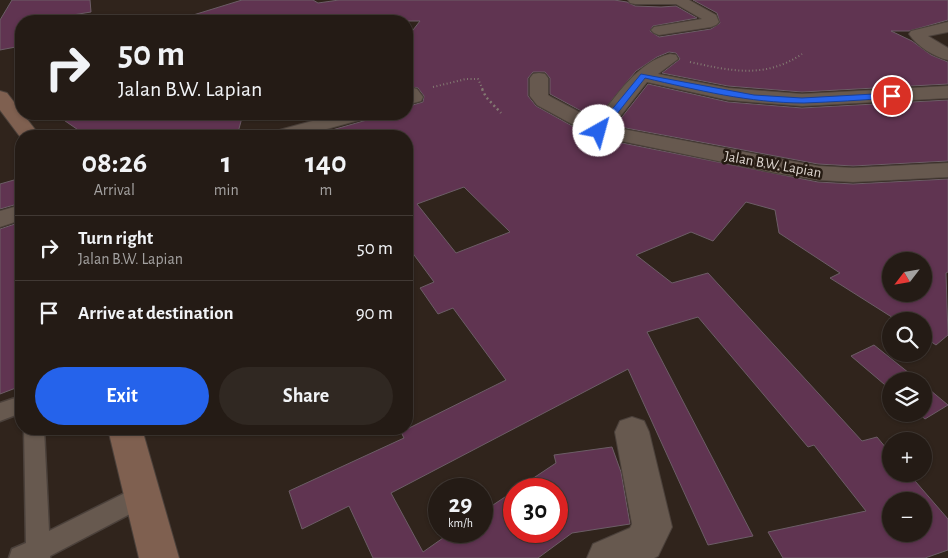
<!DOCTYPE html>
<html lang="en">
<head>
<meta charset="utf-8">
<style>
  :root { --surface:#241b15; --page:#302822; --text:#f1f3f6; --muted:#a3a1a0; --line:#413934; --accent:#2563eb }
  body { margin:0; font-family:"Alegreya Sans",sans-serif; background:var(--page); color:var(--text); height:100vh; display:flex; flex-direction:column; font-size:19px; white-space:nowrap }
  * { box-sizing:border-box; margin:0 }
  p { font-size:16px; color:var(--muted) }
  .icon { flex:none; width:28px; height:28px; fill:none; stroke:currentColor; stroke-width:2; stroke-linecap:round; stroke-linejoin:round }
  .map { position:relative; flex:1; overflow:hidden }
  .sheet { position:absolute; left:15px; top:130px; width:398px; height:305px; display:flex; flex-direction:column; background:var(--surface); border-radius:20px; box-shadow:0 1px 4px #0004,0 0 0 1px var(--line) }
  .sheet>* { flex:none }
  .hud { position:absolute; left:15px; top:15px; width:398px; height:105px; border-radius:20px; box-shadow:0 1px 4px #0004,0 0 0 1px var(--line); background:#241b15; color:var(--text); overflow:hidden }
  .needle { width:32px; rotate:239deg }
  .tools { position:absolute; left:882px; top:252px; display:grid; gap:10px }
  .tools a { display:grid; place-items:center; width:50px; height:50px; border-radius:50%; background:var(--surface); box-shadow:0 1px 4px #0004,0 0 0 1px var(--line); font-size:25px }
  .speed { position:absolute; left:428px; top:478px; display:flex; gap:10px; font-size:25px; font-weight:700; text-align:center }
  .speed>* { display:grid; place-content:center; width:65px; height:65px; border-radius:50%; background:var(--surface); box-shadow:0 1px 4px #0004,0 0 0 1px var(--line); line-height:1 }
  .speed small { font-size:12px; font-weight:400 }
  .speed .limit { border:8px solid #d22; background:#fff; color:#111 }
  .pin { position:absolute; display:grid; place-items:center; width:42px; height:42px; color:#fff; margin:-21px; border:2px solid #fff; border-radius:50%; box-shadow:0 1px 5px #0007 }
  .me { position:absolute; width:55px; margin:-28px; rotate:38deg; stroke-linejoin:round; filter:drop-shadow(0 0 4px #0008) }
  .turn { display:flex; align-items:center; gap:18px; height:105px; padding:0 20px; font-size:22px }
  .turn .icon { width:65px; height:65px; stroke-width:2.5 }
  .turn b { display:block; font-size:35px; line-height:42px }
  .eta { display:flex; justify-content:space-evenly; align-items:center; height:85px; text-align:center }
  .eta b { font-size:30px; font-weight:700; line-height:35px }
  .button { display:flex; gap:10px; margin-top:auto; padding:10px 20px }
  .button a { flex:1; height:58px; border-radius:30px; background:var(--accent); color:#fff; font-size:20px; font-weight:700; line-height:58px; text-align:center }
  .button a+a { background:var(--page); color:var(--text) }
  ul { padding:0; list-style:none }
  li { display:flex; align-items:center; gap:15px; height:65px; padding:0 20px; border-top:1px solid var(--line) }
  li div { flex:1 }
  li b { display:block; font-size:19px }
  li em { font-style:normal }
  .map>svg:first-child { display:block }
  .building { fill:#603451; stroke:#6c5d66; fill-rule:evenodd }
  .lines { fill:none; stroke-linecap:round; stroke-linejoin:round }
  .lane-casing { stroke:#4b413b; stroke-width:3 }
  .street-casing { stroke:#4b413b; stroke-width:2 }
  .secondary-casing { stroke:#4b413b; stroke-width:2 }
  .path-far1 { stroke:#837972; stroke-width:2; stroke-dasharray:1 2.5; stroke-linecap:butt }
  .path { stroke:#837972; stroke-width:2.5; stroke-dasharray:2 3; stroke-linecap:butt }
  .lane { fill:#67594f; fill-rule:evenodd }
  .street { fill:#67594f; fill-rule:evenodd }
  .secondary { fill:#7f6050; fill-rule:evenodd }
  .route { fill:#2563eb; stroke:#184099 }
  .labels { text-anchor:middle; stroke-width:5; stroke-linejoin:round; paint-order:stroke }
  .far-street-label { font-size:15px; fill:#ded6d0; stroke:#261b13 }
</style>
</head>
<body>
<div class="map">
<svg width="948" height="558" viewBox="0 0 948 558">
  <rect width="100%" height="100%" fill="#30241c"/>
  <g class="building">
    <path d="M12,0H90L91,12L36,21H21V46L0,50V20Z"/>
    <path d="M242,0H313L318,3L339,0H614L627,2L635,6L661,7L676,6L697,18L653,26L650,31L659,37L711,29L720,23L717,13L693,0H948V20L909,31H891L912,41L931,55L948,62V84L802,92L728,86L662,73L680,59L676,53L669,52L657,57L636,71L596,119L550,94V78L545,72H533L528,78V96L536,106L592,137L818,182L853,184L948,179V272L946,273L948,335L936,345L924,337V321H898L830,278L840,273L779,233L775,210L746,202L713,241L691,232L636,255L672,283L708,273L862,441L877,437L891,454V474H909L948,519V550L925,558H783L768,532L866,511L814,445L808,447L698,317L647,332L753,536L708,545L628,369L391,493L423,552L453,531H481V513L514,491V531H556V489H517L556,463L554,455L612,447L621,472L630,524L572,533L538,558H373L349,506L302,529L289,491L404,438L401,432L506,380L453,308L438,314L420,288L434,282L406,244V136H330L325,132L367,120L372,114H406V107L423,102L424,96L418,88L406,86V39L420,21H191L190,16ZM464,187L510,232L456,253L417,204ZM891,261H924V294H891ZM891,501H924V534H891Z"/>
    <path d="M648,84L728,102L802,108L948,100V161L853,166L818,164L615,126Z"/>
    <path d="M55,114H243L237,136H87Z"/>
    <path d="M21,178V203L0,209V184Z"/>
    <path d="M21,222V386L0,394V229Z"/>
    <path d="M874,345L919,381H891V390L851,356Z"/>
    <path d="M924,385L948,405L925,419L919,414H924Z"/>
  </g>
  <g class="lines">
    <g class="lane-casing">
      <g id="lane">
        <path d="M21,396V413L0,421V403Z"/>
        <path d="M24,429H44L49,531L141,485L149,488L152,496L149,504L50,556V558H9L12,549L26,543Z"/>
      </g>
    </g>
    <g class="street-casing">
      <g id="street">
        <path d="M628,0H689L716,15L719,22L716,25L711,27L659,35L654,33L651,30L654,27L702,19L676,4H635L630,3Z"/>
        <path d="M948,22V32L928,36L948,48V60C934,57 917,46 909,34L911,31Z"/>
        <path d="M670,54L676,55L678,59L658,74L728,88L802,94L948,86V98L802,106L728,100L647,82L612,127L818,166L853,168L948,163V177L853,182L818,180L776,173L592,135L537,105L530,96V78L533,74L539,73L545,74L548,78V95L551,97L596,121C616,97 637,62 670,54Z"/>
        <path d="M410,87L417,89L423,97L421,101L406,105V88Z"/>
        <path d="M338,114H370L367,118L301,136H269L272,132Z"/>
        <path d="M21,205V220L0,227V211Z"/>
        <path d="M632,417L644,421L649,432L672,527L658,556L654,558H587L593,544L630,528L632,524L615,432L620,421Z"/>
      </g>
    </g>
    <g class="secondary-casing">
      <g id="secondary">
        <path d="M0,91L7,93L40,136H21V138L0,110Z"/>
        <path d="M108,429H142L179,558H139Z"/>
      </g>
    </g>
    <g class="path-far1">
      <path d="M690,62C731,71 765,79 802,54"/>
      <path d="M433,87L466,79H478L483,90"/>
    </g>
    <path class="path" d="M482,89L486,97L501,113"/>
    <use href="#lane" class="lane"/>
    <use href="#street" class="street"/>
    <use href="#secondary" class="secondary"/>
  </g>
  <path class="route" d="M641,74L754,95L802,98L892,93L896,96L892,98C862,100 833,102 804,103C750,103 697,90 645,78L602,133H596V129Z"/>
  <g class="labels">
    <g class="far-street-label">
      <text transform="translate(773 164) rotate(10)" y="5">Jalan B.W. Lapian</text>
    </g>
  </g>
</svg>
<div class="tools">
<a><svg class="needle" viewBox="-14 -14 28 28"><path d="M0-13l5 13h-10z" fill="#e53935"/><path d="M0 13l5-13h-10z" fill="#a3a1a0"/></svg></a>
<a><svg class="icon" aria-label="search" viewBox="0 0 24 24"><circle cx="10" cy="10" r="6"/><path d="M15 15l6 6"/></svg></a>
<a><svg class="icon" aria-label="layers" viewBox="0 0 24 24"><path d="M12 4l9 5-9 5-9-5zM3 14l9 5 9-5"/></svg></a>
<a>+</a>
<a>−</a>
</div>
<div class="speed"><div>29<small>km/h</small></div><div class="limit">30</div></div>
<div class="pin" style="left:892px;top:96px;background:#d93025"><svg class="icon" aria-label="arrive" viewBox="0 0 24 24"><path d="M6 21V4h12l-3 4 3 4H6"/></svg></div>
<svg class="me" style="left:599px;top:131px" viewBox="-20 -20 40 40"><circle r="19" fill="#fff"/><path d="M0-13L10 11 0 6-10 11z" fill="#2563eb"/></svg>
<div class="hud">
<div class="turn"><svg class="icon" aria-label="right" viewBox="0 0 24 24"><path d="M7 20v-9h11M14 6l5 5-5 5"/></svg><div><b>50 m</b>Jalan B.W. Lapian</div></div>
</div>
<section class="sheet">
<div class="eta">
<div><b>08:26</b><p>Arrival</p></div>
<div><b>1</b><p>min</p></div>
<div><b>140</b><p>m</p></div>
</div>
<ul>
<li><svg class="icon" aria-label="right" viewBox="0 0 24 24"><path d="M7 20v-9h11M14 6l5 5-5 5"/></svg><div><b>Turn right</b><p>Jalan B.W. Lapian</p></div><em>50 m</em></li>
<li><svg class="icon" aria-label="arrive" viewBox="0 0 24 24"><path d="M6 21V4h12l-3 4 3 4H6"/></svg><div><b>Arrive at destination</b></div><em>90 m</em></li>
</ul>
<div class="button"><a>Exit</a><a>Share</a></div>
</section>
</div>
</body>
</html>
